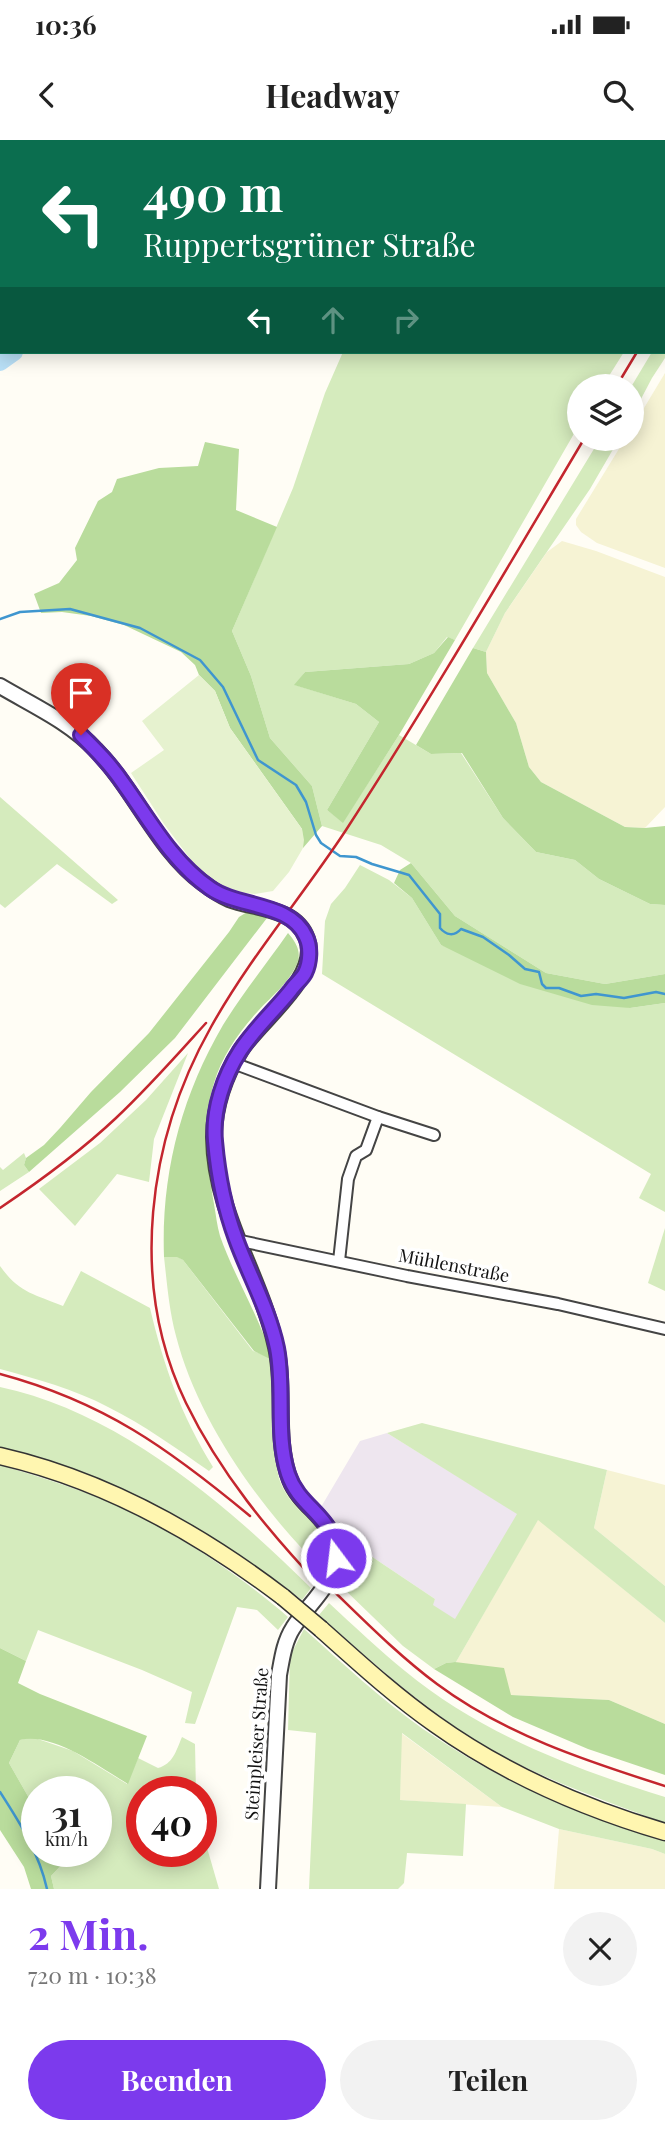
<!DOCTYPE html>
<html lang="de">
<head>
<meta charset="utf-8">
<style>
  :root { --surface:#fff; --page:#f2f2f2; --text:#222; --muted:#767676; --accent:#7c3aed }
  body { margin:0; font-family:"Playfair Display",serif; background:var(--page); color:var(--text); height:100vh; display:flex; flex-direction:column; font-size:26px; white-space:nowrap }
  * { box-sizing:border-box; margin:0 }
  p { font-size:23px; color:var(--muted) }
  .icon { flex:none; width:38px; height:38px; fill:none; stroke:currentColor; stroke-width:2; stroke-linecap:round; stroke-linejoin:round }
  .map { position:relative; height:1749px; overflow:hidden }
  .side { display:flex; flex-direction:column; background:var(--surface); flex:1 }
  .side>* { flex:none }
  .hud { position:absolute; left:0px; top:0px; width:665px; height:214px; box-shadow:0 4px 18px #0003; background:#0b6e4f; color:#fff; overflow:hidden }
  .fabs { position:absolute; left:567px; top:234px; display:grid; gap:14px }
  .fabs a { display:grid; place-items:center; width:77px; height:77px; border-radius:50%; background:var(--surface); box-shadow:0 4px 18px #0003; font-size:35px }
  .speed { position:absolute; left:21px; top:1636px; display:flex; gap:14px; font-size:35px; font-weight:700; text-align:center }
  .speed>* { display:grid; place-content:center; width:91px; height:91px; border-radius:50%; background:var(--surface); box-shadow:0 4px 18px #0003; line-height:1 }
  .speed small { font-size:18px; font-weight:400 }
  .speed .limit { border:10px solid #d22; background:#fff; color:#111 }
  .pin { position:absolute; display:grid; place-items:center; width:60px; height:60px; color:#fff; margin:-72px -30px; border-radius:50% 50% 50% 0; rotate:-45deg; box-shadow:0 0 7px #0007 }
  .pin .icon { rotate:45deg }
  .me { position:absolute; width:77px; margin:-38px; rotate:345deg; stroke-linejoin:round; filter:drop-shadow(0 0 5px #0008) }
  .turn { display:flex; align-items:center; gap:24px; height:147px; padding:0 28px; font-size:32px }
  .turn .icon { width:91px; height:91px; stroke-width:2.5 }
  .turn b { display:block; font-size:49px; line-height:60px }
  .lanes { display:flex; align-items:center; height:66px; padding:0 28px; background:#0003; justify-content:center; gap:35px; direction:ltr }
  .lanes .off { opacity:.35 }
  .round { display:grid; place-items:center; flex:none; width:74px; height:74px; border-radius:37px; background:var(--page) }
  .overview { display:flex; align-items:center; justify-content:space-between; height:119px; padding:0 28px }
  h1 { font-size:42px; font-weight:700; line-height:52px; color:var(--accent) }
  .primary-button { display:flex; gap:14px; margin-top:auto; padding:14px 28px }
  .primary-button a { flex:1; height:80px; border-radius:42px; background:var(--accent); color:#fff; font-size:28px; font-weight:700; line-height:80px; text-align:center }
  .primary-button a+a { background:var(--page); color:var(--text) }
  .status { display:flex; justify-content:space-between; align-items:center; height:49px; padding:0 35px; background:var(--surface); direction:ltr }
  .status svg { height:19px; fill:currentColor }
  header { display:flex; justify-content:space-between; align-items:center; height:91px; padding:0 28px; background:var(--surface); font-size:32px; font-weight:700 }
  .map>svg:first-child { display:block }
  .industrial { fill:#eee6ef }
  .farmland { fill:#f6f3d4 }
  .green { fill:#d5ebbd }
  .forest { fill:#b9dc9c }
  .pitch { fill:#e6f2cf }
  .lines { fill:none; stroke-linecap:round; stroke-linejoin:round }
  .stream { stroke:#3f96cf; stroke-width:2.5 }
  .river { stroke:#b9e0f7; stroke-width:18 }
  .minor-casing { stroke:#444; stroke-width:14 }
  .tertiary-casing { stroke:#444; stroke-width:18 }
  .secondary-casing { stroke:#333; stroke-width:19 }
  .minor { stroke:#fff; stroke-width:10 }
  .tertiary { stroke:#fff; stroke-width:14 }
  .secondary { stroke:#fff6b0; stroke-width:16 }
  .rail { stroke:#c4262e; stroke-width:2.5 }
  .secondary-bridge-casing { stroke:#333; stroke-width:19; stroke-linecap:butt }
  .secondary-bridge { stroke:#fff6b0; stroke-width:16 }
  .route-casing { stroke:#51269a; stroke-width:18 }
  .route { stroke:#7c3aed; stroke-width:12 }
  .labels { text-anchor:middle; stroke-width:7; stroke-linejoin:round; paint-order:stroke }
  .street-label { font-size:18px; fill:#111; stroke:#fff }
</style>
</head>
<body>
<div class="status"><b>10:36</b><svg viewBox="0 0 49 12"><path d="M0 12V9h3v3zM5 12V6h3v6zM10 12V3h3v9zM15 12V0h3v12zM26 1h20v11H26zM47 4h2v5h-2z"/></svg></div>
<header><svg class="icon" aria-label="back" viewBox="0 0 24 24"><path d="M15 5l-7 7 7 7"/></svg>Headway<svg class="icon" aria-label="search" viewBox="0 0 24 24"><circle cx="10" cy="10" r="6"/><path d="M15 15l6 6"/></svg></header>
<div class="map">
<svg width="665" height="1749" viewBox="0 0 665 1749">
  <rect width="100%" height="100%" fill="#fffdf5"/>
  <path class="industrial" d="M387,1293L518,1374L455,1480L432,1465L435,1459L347,1400L321,1367L360,1301Z"/>
  <g class="farmland">
    <path d="M665,233V428L597,403L581,392L576,385V379L625,299H632V288Z"/>
    <path d="M562,401L596,411L665,437V667L645,688L625,687L541,642L529,627L516,583L487,533L486,512L505,473L547,412Z"/>
    <path d="M607,1330L665,1345V1446L594,1388Z"/>
    <path d="M538,1379L665,1483V1584L609,1560L511,1555L456,1522Z"/>
    <path d="M401,1593L502,1667L400,1660Z"/>
    <path d="M559,1689L652,1709L665,1714V1749H554Z"/>
  </g>
  <g class="green">
    <path d="M665,190V218L652,238L632,276L631,247L652,212H663V193Z"/>
    <path d="M343,212H624L602,247H579V285L455,500L447,497L434,513L409,524L305,532L295,545L356,564L379,582L327,670L343,682L399,595L431,614L461,613L503,678L536,712L575,720L599,739L650,764L665,765V834L605,844L546,833L455,776L411,723L381,705L322,686L312,646L270,598L251,536L232,491L293,348L325,253Z"/>
    <path d="M600,299H619L590,349L505,473L486,512L473,508Z"/>
    <path d="M0,657L118,760L112,764L57,724L5,768L0,764Z"/>
    <path d="M360,725L389,740L412,758L441,805L630,868L665,863V1072L639,1058L651,1034L322,834L325,781L331,764L345,748Z"/>
    <path d="M188,913L154,999L149,1042L117,1034L75,1086L39,1049L100,1003L146,960Z"/>
    <path d="M24,1013L26,1018L24,1025L29,1032L0,1051V1027L3,1030Z"/>
    <path d="M665,1088V1151L648,1143Z"/>
    <path d="M164,1117H178L183,1120L253,1211L272,1218C274,1243 275,1268 276,1293C277,1311 274,1329 282,1346C300,1384 333,1380 325,1432C262,1371 198,1282 176,1196C169,1170 167,1143 164,1117Z"/>
    <path d="M0,1126C19,1153 34,1154 63,1166L81,1131L150,1168C164,1227 181,1275 213,1327L209,1331C176,1308 144,1285 108,1267C74,1249 37,1239 0,1229Z"/>
    <path d="M0,1247C119,1272 227,1365 311,1448L302,1460C210,1389 114,1334 0,1309Z"/>
    <path d="M422,1283L607,1330L594,1388L665,1446V1483L538,1380L456,1522L446,1523L434,1529L403,1506L342,1447L351,1414L347,1400L435,1459L433,1465L455,1479L517,1374L387,1293Z"/>
    <path d="M0,1325C38,1336 75,1348 112,1363C171,1389 240,1435 288,1477L278,1490L257,1470L237,1467L195,1584L185,1583L192,1552L142,1530L38,1490L26,1521L0,1508Z"/>
    <path d="M329,1463C354,1486 379,1510 405,1531C480,1593 574,1629 665,1657V1683C600,1659 533,1636 474,1599C418,1564 369,1519 319,1475Z"/>
    <path d="M304,1489C343,1524 381,1559 423,1589C497,1640 579,1676 665,1701V1714L652,1709L559,1689L502,1667L402,1593L400,1660L466,1664L463,1716L407,1713L404,1743L398,1749H309L316,1593L288,1590L290,1516Z"/>
    <path d="M32,1597L73,1611L127,1644L138,1618L158,1628C173,1624 176,1611 182,1597L195,1604L196,1652H142V1712H201V1687L219,1749H54L51,1736L67,1719L63,1712H96V1652H37V1672L9,1623L20,1600Z"/>
  </g>
  <g class="forest">
    <path d="M205,302L239,309L236,370L277,387L232,491L251,536L270,598L312,646L322,686L303,708L302,689L230,588L215,551L199,535L195,525L181,512L124,485L91,476L62,472L41,473L34,454L59,443L77,420L75,408L98,361L112,352L117,339L159,328L198,326Z"/>
    <path d="M448,497L455,500L399,595L343,683L327,670L379,582L356,564L294,545L305,532L409,524L434,513Z"/>
    <path d="M473,508L486,512L487,533L516,583L529,627L541,642L625,687L645,688L665,686V765L650,764L599,739L575,720L536,712L503,678L462,613L431,614L416,605Z"/>
    <path d="M411,723L455,776L546,833L605,844L665,834V863L630,868L592,865L520,844L441,805L412,758L394,743L400,730Z"/>
    <path d="M247,772L267,778L175,898L120,952L29,1032L24,1025L26,1018L44,1005L60,988L91,952L149,893L229,792L239,777Z"/>
    <path d="M288,793C295,801 301,810 298,821C291,841 272,856 258,871C239,892 222,916 214,943C202,983 207,1024 214,1064C216,1075 217,1086 220,1096C235,1138 259,1176 272,1218H268L254,1211L183,1120L177,1117H164C161,1034 181,957 223,885C243,853 267,823 288,793Z"/>
    <path d="M0,1508L26,1521L18,1543L40,1554L147,1596L128,1644C99,1627 53,1592 20,1600L9,1623L37,1672V1712H63L67,1719L51,1736L54,1749H31L24,1727L0,1690Z"/>
    <path d="M455,1522L504,1528L511,1555L609,1560L665,1584V1635L588,1609L513,1577L434,1529L446,1523Z"/>
  </g>
  <path class="pitch" d="M199,535L215,551L230,588L302,689L304,700L303,708L289,732L273,751L255,754L236,752L213,742L198,729L164,684L131,633L164,610L142,581Z"/>
  <g class="lines">
    <g class="stream">
      <path d="M0,479L20,472L70,469L140,488L200,520L223,547L258,620L296,645L306,662L316,695L321,703L340,716L356,717L372,724L409,735L440,774V788C446,795 454,797 461,789L483,797L509,815L525,829L539,832L542,844L546,848H559L581,856L596,854L624,858L656,852L665,854"/>
      <path d="M0,1652C20,1683 39,1713 47,1749"/>
    </g>
    <g class="river">
      <path d="M112,2L113,0"/>
      <path d="M0,222L14,212"/>
    </g>
    <g class="minor-casing">
      <g id="minor">
        <path d="M308,0L318,2"/>
        <path d="M96,2V0"/>
        <path d="M448,2L456,0"/>
        <path d="M0,42L2,44"/>
        <path d="M233,923L378,977L434,995"/>
        <path d="M236,1100L407,1136L558,1164L665,1189"/>
        <path d="M339,1121L348,1039L356,1016L366,1010L378,977"/>
      </g>
    </g>
    <g class="tertiary-casing">
      <path id="tertiary" d="M0,546C32,565 70,582 96,610C135,650 158,710 203,743C211,749 220,755 229,759C255,769 296,767 307,799C321,837 259,881 241,910C225,935 214,967 214,997C215,1076 260,1133 276,1207C286,1250 274,1298 290,1340C301,1369 338,1381 336,1416C334,1445 307,1465 293,1488C284,1502 282,1519 279,1535L268,1749"/>
    </g>
    <g class="secondary-casing">
      <g id="secondary">
        <path d="M145,2L146,0"/>
        <path d="M0,158L2,157"/>
        <path d="M0,1316C105,1340 199,1393 283,1457"/>
        <path d="M321,1489C358,1522 395,1556 435,1584C505,1634 583,1668 665,1692"/>
      </g>
    </g>
    <use href="#minor" class="minor"/>
    <use href="#tertiary" class="tertiary"/>
    <use href="#secondary" class="secondary"/>
    <g class="rail">
      <path d="M663,169L665,166"/>
      <path d="M616,247L637,212"/>
      <path d="M0,1068C40,1041 81,1011 116,978C148,948 177,915 206,883"/>
      <path d="M0,1234C104,1262 168,1308 250,1376"/>
      <path d="M318,1436C357,1473 394,1512 437,1544C504,1594 586,1621 665,1646"/>
      <path d="M323,1449C269,1392 220,1333 186,1263C128,1143 148,999 211,887C250,817 302,757 346,690C429,562 506,430 584,299"/>
    </g>
    <g class="secondary-bridge-casing">
      <path id="secondary-bridge" d="M283,1457L321,1489"/>
    </g>
    <use href="#secondary-bridge" class="secondary-bridge"/>
  </g>
  <g class="lines">
    <g class="route-casing">
      <path id="route" d="M81,595C96,610 111,625 123,643C149,679 172,722 210,748C238,768 291,762 306,797C311,807 310,823 305,833C302,839 295,844 291,850C275,870 255,888 240,911C224,936 212,970 215,1001C218,1035 224,1067 236,1099C249,1135 269,1170 277,1208C285,1249 275,1294 288,1334C300,1370 337,1376 336,1418"/>
    </g>
    <use href="#route" class="route"/>
  </g>
  <g class="labels">
    <g class="street-label">
      <text transform="translate(454 1126) rotate(11)" y="6">Mühlenstraße</text>
      <text transform="translate(257 1604) rotate(-86)" y="6">Steinpleiser Straße</text>
    </g>
  </g>
</svg>
<div class="fabs">
<a><svg class="icon" aria-label="layers" viewBox="0 0 24 24"><path d="M12 4l9 5-9 5-9-5zM3 14l9 5 9-5"/></svg></a>
</div>
<div class="speed"><div>31<small>km/h</small></div><div class="limit">40</div></div>
<div class="pin" style="left:81px;top:595px;background:#d93025"><svg class="icon" aria-label="arrive" viewBox="0 0 24 24"><path d="M6 21V4h12l-3 4 3 4H6"/></svg></div>
<svg class="me" style="left:336px;top:1418px" viewBox="-20 -20 40 40"><circle r="17" fill="#7c3aed" stroke="#fff" stroke-width="3"/><path d="M0-11L8 9 0 5-8 9z" fill="#fff"/></svg>
<div class="hud">
<div class="turn"><svg class="icon" aria-label="left" viewBox="0 0 24 24"><path d="M17 20v-9H6M10 6l-5 5 5 5"/></svg><div><b>490 m</b>Ruppertsgrüner Straße</div></div>
<div class="lanes"><svg class="icon" aria-label="left" viewBox="0 0 24 24"><path d="M17 20v-9H6M10 6l-5 5 5 5"/></svg><svg class="icon off" aria-label="ahead" viewBox="0 0 24 24"><path d="M12 20V5M6 11l6-6 6 6"/></svg><svg class="icon off" aria-label="right" viewBox="0 0 24 24"><path d="M7 20v-9h11M14 6l5 5-5 5"/></svg></div>
</div>
</div>
<section class="side">
<div class="overview"><div><h1>2 Min.</h1><p>720 m · 10:38</p></div><a class="round"><svg class="icon" aria-label="close" viewBox="0 0 24 24"><path d="M6 6l12 12M18 6L6 18"/></svg></a></div>
<div class="primary-button"><a>Beenden</a><a>Teilen</a></div>
</section>
</body>
</html>
